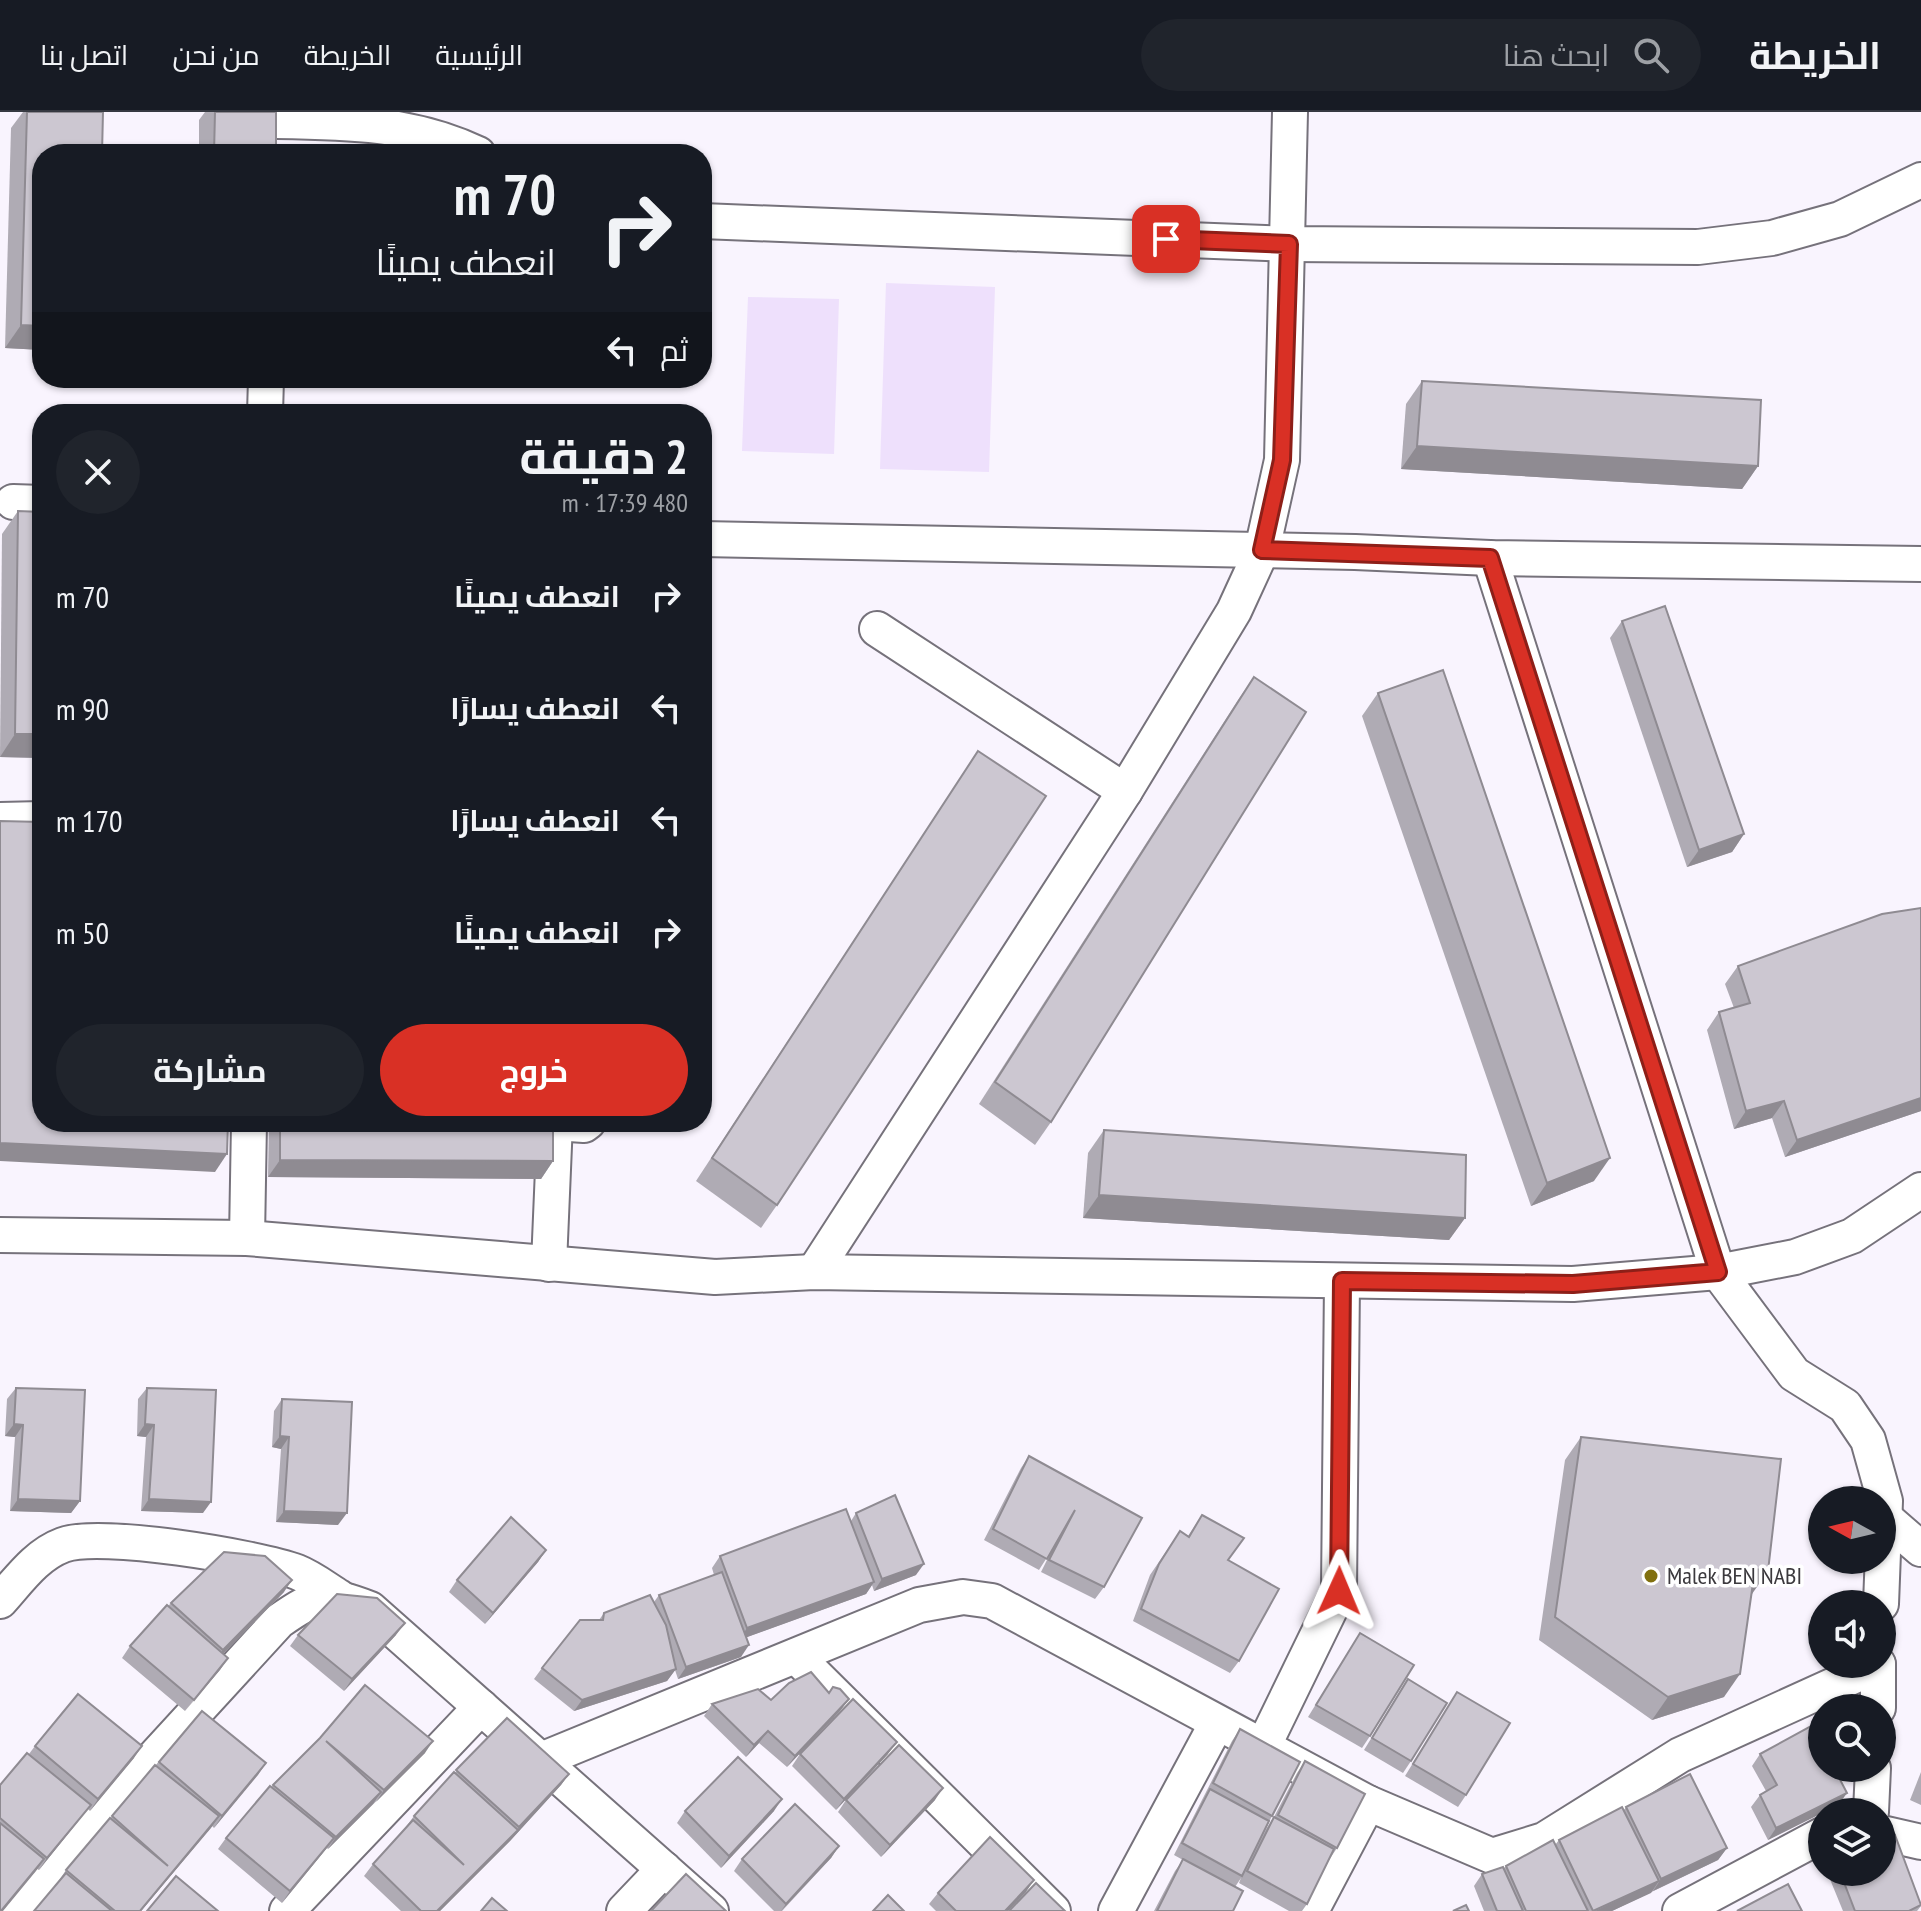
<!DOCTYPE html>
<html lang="ar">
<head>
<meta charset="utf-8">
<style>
  :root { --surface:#171b24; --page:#20242c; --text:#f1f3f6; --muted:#9ea1a6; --line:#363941; --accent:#d93025 }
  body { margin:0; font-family:"PT Sans Narrow",Cairo,sans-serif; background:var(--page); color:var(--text); direction:rtl; height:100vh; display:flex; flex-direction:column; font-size:30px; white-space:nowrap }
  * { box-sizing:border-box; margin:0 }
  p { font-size:26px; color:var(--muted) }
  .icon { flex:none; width:44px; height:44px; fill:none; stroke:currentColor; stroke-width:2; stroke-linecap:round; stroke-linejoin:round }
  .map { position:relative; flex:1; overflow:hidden; direction:ltr }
  .details { position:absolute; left:32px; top:292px; width:680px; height:728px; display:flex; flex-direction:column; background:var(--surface); border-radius:32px; box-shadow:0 2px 6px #0004; direction:rtl }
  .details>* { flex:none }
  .hud { position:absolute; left:32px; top:32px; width:680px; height:244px; border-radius:32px; box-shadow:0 2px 6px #0004; direction:rtl; background:#171b24; color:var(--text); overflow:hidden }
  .needle { width:52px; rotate:278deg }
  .fabs { position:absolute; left:1808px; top:1374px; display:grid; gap:16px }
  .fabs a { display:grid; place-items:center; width:88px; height:88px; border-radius:50%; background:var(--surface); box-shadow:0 2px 6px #0004; font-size:40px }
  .pin { position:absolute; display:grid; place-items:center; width:68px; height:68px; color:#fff; margin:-34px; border-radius:16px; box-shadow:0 4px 12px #0006 }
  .me { position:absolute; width:88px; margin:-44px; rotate:1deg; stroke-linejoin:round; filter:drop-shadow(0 0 6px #0008) }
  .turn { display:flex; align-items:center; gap:28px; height:168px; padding:0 24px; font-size:36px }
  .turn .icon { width:104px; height:104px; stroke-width:2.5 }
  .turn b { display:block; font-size:56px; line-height:68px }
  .then { display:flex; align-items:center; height:76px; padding:0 24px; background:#0003; gap:16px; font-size:30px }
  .round { display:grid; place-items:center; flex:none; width:84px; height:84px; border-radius:42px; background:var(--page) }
  .summary { display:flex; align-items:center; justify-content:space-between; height:136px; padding:0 24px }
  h1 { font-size:48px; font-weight:700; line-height:60px }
  .cta { display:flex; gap:16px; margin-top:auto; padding:16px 24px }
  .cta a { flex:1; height:92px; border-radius:48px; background:var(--accent); color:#fff; font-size:32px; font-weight:700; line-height:92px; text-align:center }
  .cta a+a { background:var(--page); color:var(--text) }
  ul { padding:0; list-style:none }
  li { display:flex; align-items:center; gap:24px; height:112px; padding:0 24px }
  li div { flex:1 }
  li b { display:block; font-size:30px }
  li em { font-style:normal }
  header { display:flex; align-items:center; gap:48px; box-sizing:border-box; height:112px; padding:0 40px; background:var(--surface); border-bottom:2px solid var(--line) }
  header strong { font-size:38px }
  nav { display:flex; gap:44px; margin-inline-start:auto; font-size:28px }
  .search { width:560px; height:72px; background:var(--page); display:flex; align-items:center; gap:20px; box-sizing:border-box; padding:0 28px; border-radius:44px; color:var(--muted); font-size:30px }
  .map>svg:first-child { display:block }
  .green { fill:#eee0fc }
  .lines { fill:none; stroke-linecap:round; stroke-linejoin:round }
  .minor-casing { stroke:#76727b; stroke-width:38 }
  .minor { stroke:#fff; stroke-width:34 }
  .wall { fill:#afabb4 }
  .shaded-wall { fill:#8f8b92 }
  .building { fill:#ccc7d1; stroke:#8f8b92; stroke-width:2 }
  .route-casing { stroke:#8d1f18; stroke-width:20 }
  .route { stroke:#d93025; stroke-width:14 }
  .poi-dot { fill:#81700f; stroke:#fff; stroke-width:3 }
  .labels { text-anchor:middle; stroke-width:7; stroke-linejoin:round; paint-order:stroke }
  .poi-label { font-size:24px; fill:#3b393d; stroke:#fff; text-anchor:start }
</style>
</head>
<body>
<header>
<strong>الخريطة</strong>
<div class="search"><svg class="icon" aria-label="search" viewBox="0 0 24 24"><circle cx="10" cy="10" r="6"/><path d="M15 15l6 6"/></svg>ابحث هنا</div>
<nav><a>الرئيسية</a><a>الخريطة</a><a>من نحن</a><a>اتصل بنا</a></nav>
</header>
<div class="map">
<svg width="1921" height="1799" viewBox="0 0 1921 1799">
  <rect width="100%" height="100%" fill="#f9f4fe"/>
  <g class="green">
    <path d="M886,171L995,175L989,360L880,357Z"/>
    <path d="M748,185L839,187L834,342L742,339Z"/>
  </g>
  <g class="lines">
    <g class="minor-casing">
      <g id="minor">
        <path d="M270,9C343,10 411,10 478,42"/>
        <path d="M702,109L1289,132L1698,135L1772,126L1840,107L1921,68"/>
        <path d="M265,302L266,266"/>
        <path d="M13,390L42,391"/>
        <path d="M702,427L1355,440L1490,446L1921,452"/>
        <path d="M1490,446L1718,1160L1794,1262L1845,1294L1868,1328L1885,1389L1881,1492"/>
        <path d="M877,517L1125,679"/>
        <path d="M0,708L42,707"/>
        <path d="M555,1011L584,1013L588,1010"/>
        <path d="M0,1123L247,1126L715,1165L814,1160L1573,1172L1718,1160L1795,1145L1852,1124L1921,1078"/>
        <path d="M247,1126L249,1010"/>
        <path d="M549,1152L555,1010"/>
        <path d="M814,1160L1125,679L1234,499L1262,438L1282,348L1290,0"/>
        <path d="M1885,1406L1921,1437"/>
        <path d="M0,1489C19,1468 36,1443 63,1433C99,1419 257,1445 297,1460C312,1466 326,1477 339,1485"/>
        <path d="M796,1544L1053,1799"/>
        <path d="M1878,1596V1552"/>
        <path d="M1263,1635L1339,1479L1342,1169"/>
        <path d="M541,1648L919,1493L963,1485L992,1489L1368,1691L1311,1799"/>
        <path d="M1368,1691L1492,1744L1544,1728L1680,1643L1878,1553"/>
        <path d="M1871,1700L1873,1656"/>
        <path d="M1882,1721L1921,1730"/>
        <path d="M13,1799L279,1509C316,1483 327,1480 370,1497L711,1799"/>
        <path d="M287,1799L481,1595"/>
        <path d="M624,1799L664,1757"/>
        <path d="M1116,1799L1217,1611"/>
        <path d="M1680,1799L1822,1723"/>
      </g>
    </g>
    <use href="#minor" class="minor"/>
  </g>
  <g class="wall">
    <path d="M23,0H103L42,238L5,236L11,16Z"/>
    <path d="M205,0H276V42H199V8Z"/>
    <path d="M1422,269L1758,354L1742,377L1401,357L1406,292Z"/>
    <path d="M18,399L42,646L0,645L2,422Z"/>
    <path d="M1622,509L1744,722L1732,740L1687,755L1610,526Z"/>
    <path d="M1254,565L1051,1010L1035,1033L979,992L1238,588Z"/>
    <path d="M1378,581L1594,1069L1531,1094L1362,604Z"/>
    <path d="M978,639L777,1093L761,1116L696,1069Z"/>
    <path d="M1921,796V999L1785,1045L1772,1006L1734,1017L1707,918L1719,900L1734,896L1725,872L1738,854Z"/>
    <path d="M269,1010H553V1049L541,1067L268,1065Z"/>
    <path d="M1104,1018L1465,1106L1449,1128L1083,1106L1088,1041Z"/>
    <path d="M16,1276L80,1389L71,1401L10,1399L15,1325L5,1324L7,1287Z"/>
    <path d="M147,1276L203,1401L141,1399L146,1325L137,1324L138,1287Z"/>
    <path d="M282,1287L338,1413L276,1410L281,1337L272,1335L274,1299Z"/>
    <path d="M1581,1325L1752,1482H1751L1724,1585L1652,1608L1539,1528L1565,1348Z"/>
    <path d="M1029,1344L1104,1475L1095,1487L1041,1460L1053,1436L1039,1458L984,1428L1021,1356Z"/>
    <path d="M856,1401L916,1463L874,1479L872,1473L866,1482L747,1525L741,1545L678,1567L675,1558L667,1569L574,1599L534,1567L542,1556L599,1508L604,1501L654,1490L659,1483L714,1463L712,1456L720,1444L851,1409Z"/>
    <path d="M1202,1403L1228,1448L1239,1549L1230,1561L1133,1509L1150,1463L1180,1419L1188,1424Z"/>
    <path d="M546,1438L538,1450L485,1512L449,1480L457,1468Z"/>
    <path d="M284,1480L223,1542L228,1546L185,1599L122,1546L130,1534L171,1491Z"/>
    <path d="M1360,1521L1370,1624L1362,1636L1308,1605Z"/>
    <path d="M298,1523H396L344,1579L290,1534Z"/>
    <path d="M1408,1567L1411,1649L1403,1661L1364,1638Z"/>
    <path d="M1457,1580L1466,1683L1458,1695L1405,1664Z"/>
    <path d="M829,1581L849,1587L840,1599L787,1655L759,1631L746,1645L704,1604L712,1592L771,1588Z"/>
    <path d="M202,1599L266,1651L214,1716L212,1714L141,1799H34L58,1770L66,1758Z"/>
    <path d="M507,1606L569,1662L561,1673L510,1729L440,1799H401L364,1764L373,1752L405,1716L414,1704Z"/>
    <path d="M1240,1617L1272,1704L1248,1752L1266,1717L1274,1705L1297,1661L1305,1649L1337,1736L1329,1748L1307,1792L1302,1799H1289L1239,1771L1241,1766L1235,1775L1233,1799H1154L1175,1759L1183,1748L1174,1743L1232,1629Z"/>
    <path d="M320,1626L425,1641L328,1737L327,1736L282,1791L218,1737L226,1726L273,1673Z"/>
    <path d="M35,1634L134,1646L90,1699L88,1697L39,1758L37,1757L0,1799V1673L29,1642Z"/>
    <path d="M800,1642H888L836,1698L792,1654Z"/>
    <path d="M1760,1642L1847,1681L1838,1693L1768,1728L1751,1695L1760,1683L1766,1679L1752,1654Z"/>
    <path d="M1921,1660V1693L1910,1688Z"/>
    <path d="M846,1688H935L881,1745L838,1700Z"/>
    <path d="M1626,1695L1727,1736L1718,1748L1612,1799H1484L1474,1774L1482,1762L1503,1757L1506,1754L1555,1733L1559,1728L1624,1698Z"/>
    <path d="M685,1699H774L721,1756L677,1711Z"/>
    <path d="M839,1734L831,1746L782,1799H774L734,1759L742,1747Z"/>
    <path d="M1827,1760H1882L1921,1791V1794L1917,1799H1843Z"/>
    <path d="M1026,1780L1008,1799H936L929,1792L938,1781Z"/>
  </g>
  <g class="shaded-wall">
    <path d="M21,213L42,214V238L5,236Z"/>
    <path d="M1417,334L1758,354L1742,377L1401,357Z"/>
    <path d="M15,622H42V646L0,645Z"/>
    <path d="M1744,722L1732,740L1687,755L1699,738Z"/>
    <path d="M1921,986V999L1785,1045L1797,1028Z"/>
    <path d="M1784,989L1772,1006L1734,1017L1746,999Z"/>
    <path d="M0,1031L227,1042L215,1060L0,1049Z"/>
    <path d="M1610,1046L1594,1069L1531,1094L1547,1071Z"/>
    <path d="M280,1048L553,1049L541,1067L268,1065Z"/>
    <path d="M1099,1083L1465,1106L1449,1128L1083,1106Z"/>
    <path d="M14,1312L23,1313L15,1325L5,1324Z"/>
    <path d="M145,1312L154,1313L146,1325L137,1324Z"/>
    <path d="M280,1324L289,1325L281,1337L272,1335Z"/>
    <path d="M18,1387L80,1389L71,1401L10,1399Z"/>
    <path d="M149,1387L211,1390L203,1401L141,1399Z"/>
    <path d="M284,1399L347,1401L338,1413L276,1410Z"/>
    <path d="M546,1438L538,1450L485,1512L493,1501Z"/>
    <path d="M924,1452L916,1463L874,1479L882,1467Z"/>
    <path d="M1755,1457L1768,1459L1752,1482L1739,1480Z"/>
    <path d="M292,1468L284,1480L215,1550L223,1538Z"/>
    <path d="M874,1470L866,1482L739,1528L747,1516Z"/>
    <path d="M405,1511L396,1523L344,1579L352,1567Z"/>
    <path d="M749,1533L741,1545L678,1567L686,1555Z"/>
    <path d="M228,1546L220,1558L185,1599L194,1588Z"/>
    <path d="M676,1557L667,1569L574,1599L582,1588Z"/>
    <path d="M1740,1562L1724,1585L1652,1608L1668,1585Z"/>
    <path d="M849,1587L840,1599L787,1655L795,1644Z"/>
    <path d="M768,1619L759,1631L746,1645L754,1633Z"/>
    <path d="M433,1629L425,1641L376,1690L384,1678Z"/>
    <path d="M897,1630L888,1642L836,1698L844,1687Z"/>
    <path d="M142,1634L134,1646L90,1699L98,1687Z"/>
    <path d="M266,1651L258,1663L214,1716L222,1704Z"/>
    <path d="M569,1662L561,1673L510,1729L440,1799H437L515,1720Z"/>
    <path d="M943,1676L935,1688L881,1745L890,1733Z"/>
    <path d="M381,1680L373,1692L328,1737L336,1725Z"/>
    <path d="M1847,1681L1838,1693L1768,1728L1776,1716Z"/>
    <path d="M782,1687L774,1699L721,1756L729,1744Z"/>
    <path d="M91,1693L82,1704L39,1758L47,1746Z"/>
    <path d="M219,1704L211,1716L141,1799H140Z"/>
    <path d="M334,1726L325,1738L282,1791L290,1779Z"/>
    <path d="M839,1734L831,1746L781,1799L786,1792Z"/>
    <path d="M1727,1736L1718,1748L1653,1779L1661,1767Z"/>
    <path d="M44,1747L36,1759L3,1799H1Z"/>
    <path d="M1034,1768L1026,1780L1008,1799H1005Z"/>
    <path d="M1659,1769L1651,1781L1612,1799H1595Z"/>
  </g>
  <g class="building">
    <path d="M27,0H103L102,42H42V214L21,213Z"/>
    <path d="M215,0H276V42H214Z"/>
    <path d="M1422,269L1761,288L1758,354L1417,334Z"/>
    <path d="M18,399L42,400V622H15Z"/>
    <path d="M1665,494L1744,722L1699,738L1622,509Z"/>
    <path d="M1443,558L1610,1046L1547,1071L1378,581Z"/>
    <path d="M1254,565L1306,600L1051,1010L995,970Z"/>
    <path d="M978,639L1046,684L777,1093L712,1046Z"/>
    <path d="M0,709L42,710V1010H228L227,1042L0,1031Z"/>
    <path d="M1921,796V986L1797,1028L1784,989L1746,999L1719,900L1750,891L1738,854L1882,802Z"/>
    <path d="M280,1010H553V1049L280,1048Z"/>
    <path d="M1104,1018L1466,1043L1465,1106L1099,1083Z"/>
    <path d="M16,1276L85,1278L80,1389L18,1387L23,1313L14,1312Z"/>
    <path d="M147,1276L216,1278L211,1390L149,1387L154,1313L145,1312Z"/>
    <path d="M282,1287L352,1290L347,1401L284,1399L289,1325L280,1324Z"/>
    <path d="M1581,1325L1781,1347L1768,1459L1755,1457L1740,1562L1668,1585L1555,1505Z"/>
    <path d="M1029,1344L1142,1406L1104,1475L1049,1448L1075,1398L1047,1447L993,1417Z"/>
    <path d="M895,1383L924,1452L882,1467L856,1401Z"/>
    <path d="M846,1397L874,1470L747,1516L720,1444Z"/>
    <path d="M1202,1403L1244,1426L1228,1448L1279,1477L1239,1549L1141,1497L1159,1452L1180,1419L1189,1425Z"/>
    <path d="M511,1405L546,1438L493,1501L457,1468Z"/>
    <path d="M224,1440L265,1444L292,1468L223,1538L171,1491Z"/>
    <path d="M722,1460L749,1533L686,1555L659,1483Z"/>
    <path d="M337,1482L377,1486L405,1511L352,1567L298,1523Z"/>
    <path d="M650,1483L666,1513L676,1557L582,1588L542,1556L580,1508H603L604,1501Z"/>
    <path d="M167,1493L228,1546L194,1588L130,1534Z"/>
    <path d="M1360,1521L1414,1553L1370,1624L1316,1593Z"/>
    <path d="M811,1560L829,1581L833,1575L840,1577L849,1587L795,1644L768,1619L754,1633L712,1592L758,1577L771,1588L789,1571Z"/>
    <path d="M1408,1567L1447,1591L1411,1649L1372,1626Z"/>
    <path d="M365,1573L433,1629L384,1678L326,1629L381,1680L336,1725L273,1673L320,1626Z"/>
    <path d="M1457,1580L1510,1611L1466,1683L1413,1652Z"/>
    <path d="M78,1582L142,1634L98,1687L35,1634Z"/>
    <path d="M853,1587L897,1630L844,1687L800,1642Z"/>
    <path d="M202,1599L266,1651L222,1704L159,1650Z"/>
    <path d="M507,1606L569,1662L519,1715L456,1658Z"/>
    <path d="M1811,1614L1822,1634V1656H1834L1847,1681L1776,1716L1760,1683L1777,1673L1760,1642Z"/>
    <path d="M1240,1617L1300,1650L1272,1704L1213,1671Z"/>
    <path d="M899,1633L943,1676L890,1733L846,1688Z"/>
    <path d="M27,1641L91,1693L47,1746L0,1706V1673Z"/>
    <path d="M738,1645L782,1687L729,1744L685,1699Z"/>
    <path d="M1305,1649L1365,1682L1337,1736L1278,1703Z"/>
    <path d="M155,1653L219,1704L140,1799H115L66,1758L110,1706L168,1754L112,1704Z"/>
    <path d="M454,1660L518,1718L437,1799H421L373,1752L413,1708L464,1753L414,1704Z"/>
    <path d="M1690,1662L1727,1736L1661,1767L1626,1695Z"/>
    <path d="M270,1674L334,1726L290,1779L226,1726Z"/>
    <path d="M1210,1677L1269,1709L1242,1764L1182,1731Z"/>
    <path d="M795,1692L839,1734L786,1792L742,1747Z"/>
    <path d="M1622,1695L1659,1769L1593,1799L1559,1728Z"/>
    <path d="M1274,1705L1334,1737L1307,1792L1247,1759Z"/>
    <path d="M0,1711L44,1747L1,1799H0Z"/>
    <path d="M1895,1723L1921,1793L1909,1799H1855L1840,1760H1882V1728Z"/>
    <path d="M990,1725L1034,1768L1005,1799H956L938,1781Z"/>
    <path d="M1553,1728L1588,1799H1526L1506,1754Z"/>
    <path d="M1183,1747L1243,1779L1233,1799H1157Z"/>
    <path d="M1503,1755L1523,1799H1497L1482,1762Z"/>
    <path d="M66,1761L112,1799H34Z"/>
    <path d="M686,1762L726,1799H651Z"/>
    <path d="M176,1764L218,1799H147Z"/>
    <path d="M1036,1771L1065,1799H1009Z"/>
    <path d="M1788,1772L1802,1799H1737Z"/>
    <path d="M888,1783L904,1799H873Z"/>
    <path d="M492,1786L507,1799H481Z"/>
    <path d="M1466,1793L1469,1799H1453Z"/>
  </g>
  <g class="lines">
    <g class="route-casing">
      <path id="route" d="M1166,127L1289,132L1282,348L1262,438L1490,446L1718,1160L1573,1172L1342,1169L1339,1479"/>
    </g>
    <use href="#route" class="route"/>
  </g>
  <circle class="poi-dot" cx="1651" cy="1464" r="8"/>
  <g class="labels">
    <g class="poi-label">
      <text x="1667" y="1472">Malek BEN NABI</text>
    </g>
  </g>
</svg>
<div class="fabs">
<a><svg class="needle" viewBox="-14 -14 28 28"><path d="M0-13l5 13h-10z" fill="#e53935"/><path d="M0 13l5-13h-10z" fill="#9ea1a6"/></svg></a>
<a><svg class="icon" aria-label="sound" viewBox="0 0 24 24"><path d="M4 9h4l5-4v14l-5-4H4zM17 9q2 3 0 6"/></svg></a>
<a><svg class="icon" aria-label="search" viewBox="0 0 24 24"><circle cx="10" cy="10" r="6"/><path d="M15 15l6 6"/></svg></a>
<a><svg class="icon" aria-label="layers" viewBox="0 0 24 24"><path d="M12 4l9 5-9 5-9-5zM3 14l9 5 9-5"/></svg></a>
</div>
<div class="pin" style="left:1166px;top:127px;background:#d93025"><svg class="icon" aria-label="arrive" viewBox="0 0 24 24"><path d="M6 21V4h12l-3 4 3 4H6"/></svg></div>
<svg class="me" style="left:1339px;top:1479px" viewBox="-20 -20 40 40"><path d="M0-17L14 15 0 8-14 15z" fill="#d93025" stroke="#fff" stroke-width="4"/></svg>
<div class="hud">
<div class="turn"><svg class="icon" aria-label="right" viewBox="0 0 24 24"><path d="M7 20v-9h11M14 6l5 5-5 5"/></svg><div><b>70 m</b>انعطف يمينًا</div></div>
<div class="then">ثم<svg class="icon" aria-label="left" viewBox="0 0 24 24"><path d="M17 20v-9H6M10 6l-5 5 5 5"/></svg></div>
</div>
<section class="details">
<div class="summary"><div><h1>2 دقيقة</h1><p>480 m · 17:39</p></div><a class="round"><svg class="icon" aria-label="close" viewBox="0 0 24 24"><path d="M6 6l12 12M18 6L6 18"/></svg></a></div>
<ul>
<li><svg class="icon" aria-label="right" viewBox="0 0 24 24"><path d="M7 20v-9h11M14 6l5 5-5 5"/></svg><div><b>انعطف يمينًا</b></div><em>70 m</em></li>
<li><svg class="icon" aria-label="left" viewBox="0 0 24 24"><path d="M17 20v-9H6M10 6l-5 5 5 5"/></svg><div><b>انعطف يسارًا</b></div><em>90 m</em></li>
<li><svg class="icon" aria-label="left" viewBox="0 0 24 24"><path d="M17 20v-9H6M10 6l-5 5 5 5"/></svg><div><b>انعطف يسارًا</b></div><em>170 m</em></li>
<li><svg class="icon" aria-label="right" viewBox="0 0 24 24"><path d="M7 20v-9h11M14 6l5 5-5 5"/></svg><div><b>انعطف يمينًا</b></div><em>50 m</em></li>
</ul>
<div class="cta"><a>خروج</a><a>مشاركة</a></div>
</section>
</div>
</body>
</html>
